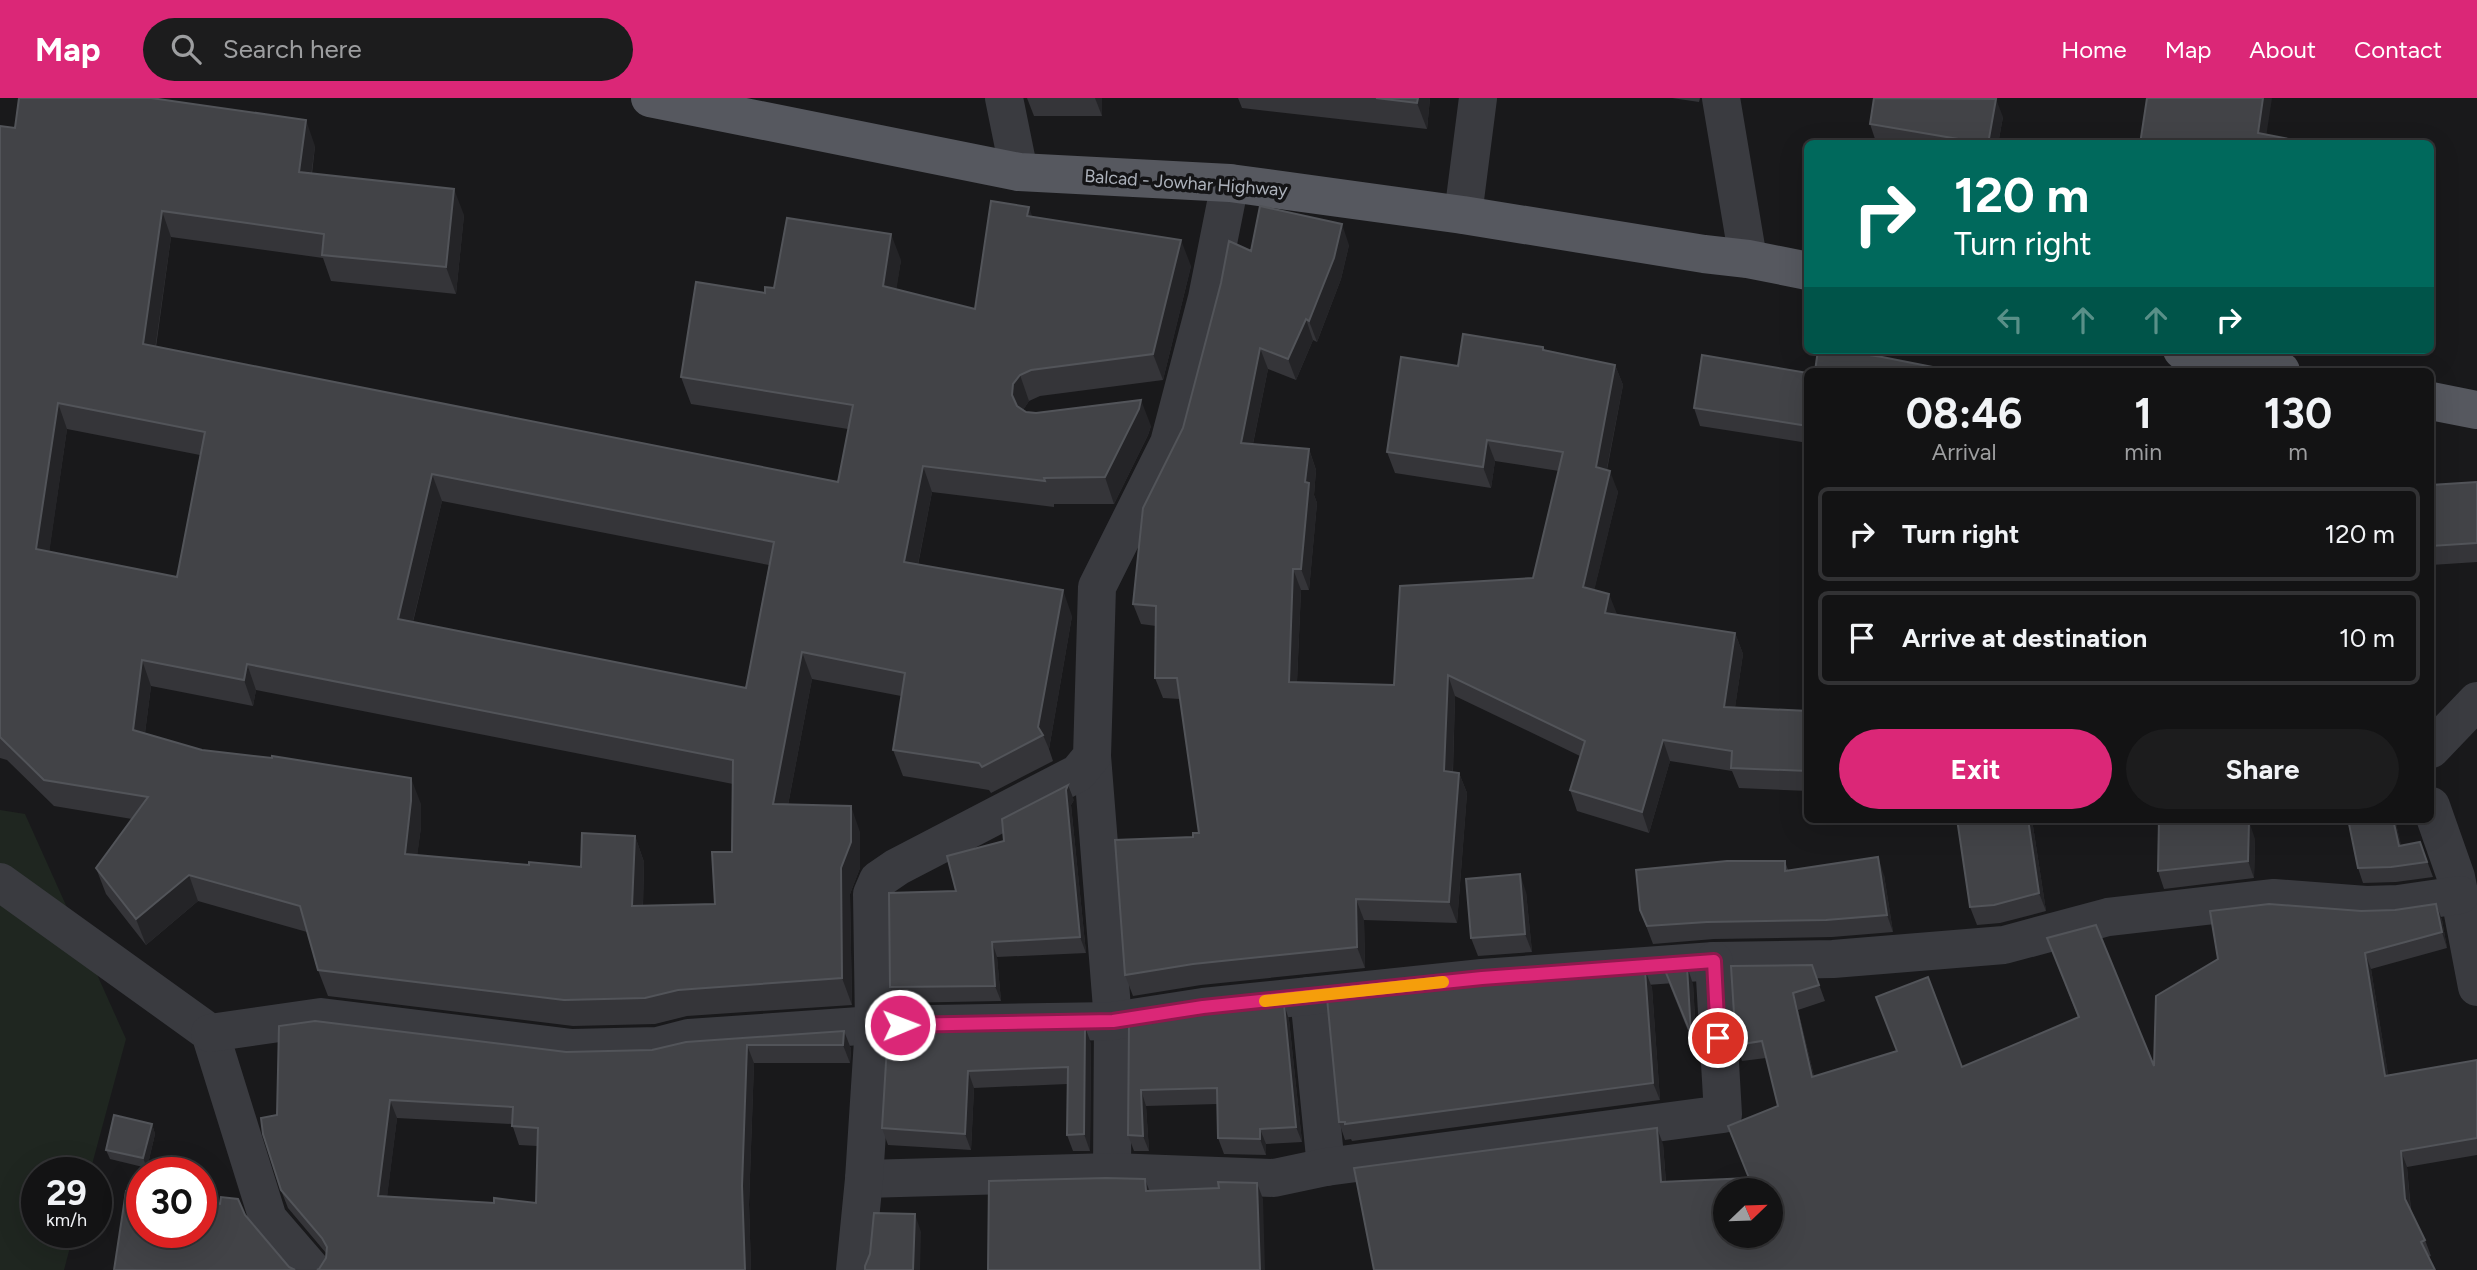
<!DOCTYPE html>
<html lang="en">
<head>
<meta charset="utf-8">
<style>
  :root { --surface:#131314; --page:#1c1c1d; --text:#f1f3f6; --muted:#9d9ea0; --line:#323234; --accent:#db2777 }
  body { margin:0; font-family:Figtree,sans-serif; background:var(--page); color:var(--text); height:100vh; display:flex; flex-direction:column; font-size:26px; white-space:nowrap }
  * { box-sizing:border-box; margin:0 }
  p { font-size:23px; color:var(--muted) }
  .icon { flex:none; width:38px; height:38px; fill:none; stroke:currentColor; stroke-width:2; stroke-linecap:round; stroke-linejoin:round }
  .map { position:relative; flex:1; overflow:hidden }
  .details { position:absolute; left:1804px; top:270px; width:630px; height:455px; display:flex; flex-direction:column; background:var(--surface); border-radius:10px; box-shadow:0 7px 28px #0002,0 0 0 2px var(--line) }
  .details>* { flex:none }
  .hud { position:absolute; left:1804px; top:42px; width:630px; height:214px; border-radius:10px; box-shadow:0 7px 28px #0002,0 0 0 2px var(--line); background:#00695c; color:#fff; overflow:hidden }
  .needle { width:46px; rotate:67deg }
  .tools { position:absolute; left:1713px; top:1080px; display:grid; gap:14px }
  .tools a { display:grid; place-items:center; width:70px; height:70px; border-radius:50%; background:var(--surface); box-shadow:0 7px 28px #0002,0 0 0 2px var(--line); font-size:35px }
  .speed { position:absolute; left:21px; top:1059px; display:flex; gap:14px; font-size:35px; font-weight:700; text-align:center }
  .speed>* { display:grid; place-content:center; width:91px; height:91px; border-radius:50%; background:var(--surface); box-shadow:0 7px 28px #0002,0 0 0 2px var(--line); line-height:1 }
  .speed small { font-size:18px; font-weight:400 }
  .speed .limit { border:10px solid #d22; background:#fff; color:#111 }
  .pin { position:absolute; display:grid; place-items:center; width:60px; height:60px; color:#fff; margin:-30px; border:4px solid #fff; border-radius:50%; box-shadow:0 2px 7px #0007 }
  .me { position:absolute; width:77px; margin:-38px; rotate:89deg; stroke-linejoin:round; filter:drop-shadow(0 0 5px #0008) }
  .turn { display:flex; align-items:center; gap:24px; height:147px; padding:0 35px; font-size:32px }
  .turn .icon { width:91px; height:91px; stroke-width:2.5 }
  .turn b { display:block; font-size:49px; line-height:60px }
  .lanes { display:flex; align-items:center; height:66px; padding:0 35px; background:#0003; justify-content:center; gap:35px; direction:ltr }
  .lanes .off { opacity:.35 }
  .eta { display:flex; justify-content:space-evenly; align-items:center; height:119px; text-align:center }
  .eta b { font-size:42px; font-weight:700; line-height:49px }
  .cta { display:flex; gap:14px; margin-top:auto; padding:14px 35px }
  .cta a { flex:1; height:80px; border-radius:42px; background:var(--accent); color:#fff; font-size:28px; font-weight:700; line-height:80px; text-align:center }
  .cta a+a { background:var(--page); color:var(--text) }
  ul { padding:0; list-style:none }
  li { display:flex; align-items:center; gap:21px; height:94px; margin:0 14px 10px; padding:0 21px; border:4px solid var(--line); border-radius:10px }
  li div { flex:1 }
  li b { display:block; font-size:26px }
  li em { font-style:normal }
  header { display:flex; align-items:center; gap:42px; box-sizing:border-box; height:98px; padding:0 35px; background:var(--accent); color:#fff }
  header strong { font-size:33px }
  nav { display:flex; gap:38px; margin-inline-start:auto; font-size:24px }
  .search { width:490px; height:63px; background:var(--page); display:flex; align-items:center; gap:18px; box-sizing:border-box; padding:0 24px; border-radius:38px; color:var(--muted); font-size:26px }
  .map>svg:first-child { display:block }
  .green { fill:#1f2620 }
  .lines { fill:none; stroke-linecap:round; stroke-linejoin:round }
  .street { stroke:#3a3b40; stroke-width:38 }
  .primary { stroke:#56585f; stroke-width:38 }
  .wall { fill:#353539; fill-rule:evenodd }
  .shaded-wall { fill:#242427 }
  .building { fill:#424347; stroke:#525459; stroke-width:2; fill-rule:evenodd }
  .route-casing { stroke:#8e194d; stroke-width:18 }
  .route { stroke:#db2777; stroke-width:12 }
  .slow { stroke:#f59e0b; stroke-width:12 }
  .labels { text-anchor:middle; stroke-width:7; stroke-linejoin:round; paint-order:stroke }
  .street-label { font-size:18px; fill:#acb1ba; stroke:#141416 }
</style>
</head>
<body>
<header>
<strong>Map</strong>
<div class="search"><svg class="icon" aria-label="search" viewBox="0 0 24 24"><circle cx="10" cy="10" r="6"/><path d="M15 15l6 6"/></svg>Search here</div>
<nav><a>Home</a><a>Map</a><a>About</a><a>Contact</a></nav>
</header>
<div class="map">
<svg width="2477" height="1172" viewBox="0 0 2477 1172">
  <rect width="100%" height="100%" fill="#19191b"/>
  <path class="green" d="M0,712L25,716L126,941L90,1074H37V1134H74L64,1172H0Z"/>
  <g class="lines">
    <g class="street">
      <path d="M1004,0L1019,74"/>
      <path d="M1721,0L1748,161"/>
      <path d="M1463,117L1478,0"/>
      <path d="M2431,651L2477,603"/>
      <path d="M1092,658L1113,923L1112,1074"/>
      <path d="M2431,708L2456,779L2477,889"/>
      <path d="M0,784L210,935L268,1121L312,1172"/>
      <path d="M1309,898L1326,1069"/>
      <path d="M210,935L321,919L572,950L658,948L689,940L874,927L1113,923L1203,909L1482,880L1714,863L1833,861L2004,847L2108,819L2274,800L2366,807L2398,806L2460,797"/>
      <path d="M864,1081L1112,1074L1274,1080L1326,1069L1723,1016L1714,863"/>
      <path d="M855,1172L864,1081L874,927L872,796L878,782L897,769L1078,675L1092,658L1097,489L1169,345L1207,200L1230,85"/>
    </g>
    <g class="primary">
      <path d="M650,0L1019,74L1230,85L1463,117L1704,156L1748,161L1808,173"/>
      <path d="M2182,252L2281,273"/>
      <path d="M2431,303L2477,312"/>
    </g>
  </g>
  <g class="wall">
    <path d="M1027,0H1102V18H1034Z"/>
    <path d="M1238,0H1430L1427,31L1242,10Z"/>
    <path d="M1672,0H1700L1699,4Z"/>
    <path d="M2003,19L1998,46H1884L1876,44L1870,26Z"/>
    <path d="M0,28L15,30L315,48L312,76L464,117L456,196L331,183L323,160L171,139L156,249L838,384L848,331L691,306L681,279L765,195L774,190L901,162L896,191L975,211L1032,119L1191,168L1163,282L1040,298L1029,303L1023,312L1026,314L1151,328L1148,337L1114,406H1054V409L932,394L918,467L1072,518L1049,651L1053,663L991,695L989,692L903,678L893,652L901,598L812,581L788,707L860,734V770L850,796L852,907L687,918L655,926L573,928L328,898L318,872L307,834L198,803L146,847L106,796L96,770L132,721L54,708L7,662L0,660ZM67,331L200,357L177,479L49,454ZM442,403L769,467L746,590L413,524ZM151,588L253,608L256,592L733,686L732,754L715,806L643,808L644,764L635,738L581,769L529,767L417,757L421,729V706L202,652L145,635Z"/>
    <path d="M1349,147L1341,181L1317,244L1313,242L1296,282L1268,271L1253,346L1309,351L1316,372L1314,397L1317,405L1309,492H1301L1297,584L1394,587L1533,480L1559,373L1495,363L1491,390L1395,375L1387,354L1458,268L1543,249L1545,252L1615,267L1623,287L1607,372L1618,394L1594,492L1617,517L1735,535L1743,556L1735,609L1808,613V693L1739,690L1732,673L1670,663L1649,735L1577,713L1570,692L1580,658L1455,598L1453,674L1459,675L1467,695L1457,825L1364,822L1365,870L1201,887L1133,898L1125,877L1193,739L1199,735L1180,601L1163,600L1155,580L1156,528L1141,526L1133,506L1183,330L1251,153Z"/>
    <path d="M1808,275V345L1700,328L1694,310Z"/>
    <path d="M2477,384V464L2431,467V387Z"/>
    <path d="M1074,702L1071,707L1086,855L997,859L1001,903L896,905L890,889L956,793L1004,743Z"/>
    <path d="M1957,721H2030L2033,728L2046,813L2000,825L1977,827L1970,809Z"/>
    <path d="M2159,721H2218V722L2255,741L2254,780L2164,791L2158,773Z"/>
    <path d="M2348,721H2395L2401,748L2420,744L2433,779L2396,784L2363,785L2358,770Z"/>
    <path d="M1785,763L1788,772L1884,777L1893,834L1832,839L1714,841L1653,846L1640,812Z"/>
    <path d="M1526,794L1532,854L1478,858L1471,840Z"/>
    <path d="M2436,806L2442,822L2447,850L2371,871L2388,977L2477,964V1057L2407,1069L2411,1112L2425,1142L2431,1158L2428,1159L1374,1172L1663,1046L1666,1084L1749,1080L1728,1028L1778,1008L1766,960L1742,963L1736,947L1812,867L1825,903L1798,912L1814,978L1962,969L2078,919L2047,840L2154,968L2361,813L2395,812Z"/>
    <path d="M1664,870L1693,886L1697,955L1670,888Z"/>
    <path d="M1645,872L1652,890L1660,1002L1352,1043L1351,1041L1345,1042L1339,1024Z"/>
    <path d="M1284,906L1289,922L1302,1044L1266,1046V1057L1224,1056L1218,1040L1217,1006L1146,1008L1149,1053H1134L1128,1037L1129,926Z"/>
    <path d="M888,932L1091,945L1090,1053H1073L1067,1037V986L974,990L971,1052L888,1047L882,1030Z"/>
    <path d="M844,933L851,951L850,965H754L749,1106L751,1172H317L319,1171L326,1160V1155L288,1110L281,1092L277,1017L566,954L652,952ZM397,1020L512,1026L519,1047L537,1048L536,1105H494L387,1098Z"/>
    <path d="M152,1026L155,1036L147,1070L110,1061L106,1052Z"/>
  </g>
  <g class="shaded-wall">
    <path d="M1095,0H1102V18Z"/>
    <path d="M1418,0H1430L1427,31L1417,5Z"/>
    <path d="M2263,0H2272L2265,46L2258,35Z"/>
    <path d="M1996,1L2003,19L1998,46H1988Z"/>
    <path d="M306,22L315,48L308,100L299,74Z"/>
    <path d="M454,91L464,117L456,196L446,169Z"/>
    <path d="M1029,109L1038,135L1027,118Z"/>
    <path d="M162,113L171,139L152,272L143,246Z"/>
    <path d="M1342,126L1349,147L1341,181L1317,244L1309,223Z"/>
    <path d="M891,136L901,162L893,214L883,188Z"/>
    <path d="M1181,142L1191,168L1163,282L1153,256Z"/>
    <path d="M1306,221L1313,242L1296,282L1288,261Z"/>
    <path d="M1260,250L1268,271L1249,365L1241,345Z"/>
    <path d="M1615,267L1623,287L1603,390L1596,369Z"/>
    <path d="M1020,277L1029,303L1023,312L1021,324L1012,297L1013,286Z"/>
    <path d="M1141,302L1151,328L1148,337L1114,406L1105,379Z"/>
    <path d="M58,305L67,331L46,477L36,451Z"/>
    <path d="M1487,342L1495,363L1491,390L1483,369Z"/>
    <path d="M1309,351L1316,372L1314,397L1317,405L1309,492L1301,471L1305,384Z"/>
    <path d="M923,368L932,394L913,491L904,464Z"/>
    <path d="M1610,373L1618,394L1590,510L1583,489Z"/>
    <path d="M432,376L442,403L407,547L398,521Z"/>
    <path d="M1293,471L1301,492L1296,605L1289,584Z"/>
    <path d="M1063,492L1072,518L1049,651L1043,637L1038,629Z"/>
    <path d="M1609,496L1617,516L1605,515Z"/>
    <path d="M1735,535L1743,556L1732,630L1724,609Z"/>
    <path d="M802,554L812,581L783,733L773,706Z"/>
    <path d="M142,562L151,588L142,658L133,632Z"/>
    <path d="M247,566L256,592L253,608L244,582Z"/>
    <path d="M1448,577L1455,598L1452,694L1444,673Z"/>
    <path d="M1663,642L1670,663L1649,735L1642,714Z"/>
    <path d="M1459,675L1467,695L1457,825L1449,804Z"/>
    <path d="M411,680L421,706V729L414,783L405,756Z"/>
    <path d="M1068,687L1074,702L1071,707L1086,855L1080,839L1066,692Z"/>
    <path d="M851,708L860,734V770L850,796L852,907L842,880L841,770Z"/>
    <path d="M2028,721H2030L2033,728L2046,813L2039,795Z"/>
    <path d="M2393,721H2395L2405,763L2399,748Z"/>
    <path d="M2249,723L2255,741L2254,780L2248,763Z"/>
    <path d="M635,738L644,764L642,834L632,808Z"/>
    <path d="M1878,759L1884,777L1893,834L1887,817Z"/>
    <path d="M1520,776L1526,794L1532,854L1525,836Z"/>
    <path d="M189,777L198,803L146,847L136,821Z"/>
    <path d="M1356,801L1364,822L1365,870L1357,849Z"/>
    <path d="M2436,806L2442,822L2447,850L2442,834Z"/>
    <path d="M992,844L997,859L1001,903L995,888Z"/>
    <path d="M2365,855L2371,871L2391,994L2385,978Z"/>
    <path d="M1687,868L1693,886L1697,955L1691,936Z"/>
    <path d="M1645,872L1652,890L1660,1002L1653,985Z"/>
    <path d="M1793,895L1798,912L1818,995L1812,979Z"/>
    <path d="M1284,906L1289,922L1302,1044L1296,1029Z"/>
    <path d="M1085,929L1091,945L1090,1053L1084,1036Z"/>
    <path d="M844,933L851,951L850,965L843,947Z"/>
    <path d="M747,947L754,965L749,1106L751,1172H745L742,1088Z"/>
    <path d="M968,973L974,990L971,1052L965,1036Z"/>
    <path d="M1141,992L1146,1008L1149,1053L1143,1038Z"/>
    <path d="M390,1002L397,1020L385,1116L378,1098Z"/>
    <path d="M152,1026L155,1036L147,1070L143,1060Z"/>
    <path d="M1657,1030L1663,1046L1667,1100L1661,1084Z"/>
    <path d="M1260,1031L1266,1046V1057L1260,1041Z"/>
    <path d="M2401,1053L2407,1069L2411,1118L2405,1101Z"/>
    <path d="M1145,1081L1151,1097L1146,1093Z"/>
    <path d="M1257,1085L1263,1101L1265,1172H1260Z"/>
    <path d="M915,1116L921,1134L920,1172H913Z"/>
  </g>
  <g class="building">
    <path d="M19,0H151L306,22L299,74L454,91L446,169L322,157L324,136L162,113L143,246L838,384L853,307L681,279L696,184L765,195V189L774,190L787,120L891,136L883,188L975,211L991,103L1029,109L1027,118L1181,142L1153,256L1031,272L1020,277L1013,286L1012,297L1017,308L1026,314L1036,315L1141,302L1139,311L1105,379L1044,380L1045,383L923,368L904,464L1063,492L1038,629L1043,637L982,669L979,665L893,652L905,575L802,554L773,706L851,708V744L841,770L842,880L678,892L645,900L564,902L318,872L300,808L189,777L136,821L96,770L148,699L44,682L0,639V28L15,30ZM58,305L205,334L177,479L36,451ZM432,376L774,444L746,590L398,521ZM142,562L244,582L247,566L733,662L732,754H712L715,806L632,808L635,738L582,735L581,769L529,764V767L405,756L411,703V680L272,658V660L202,652L133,632Z"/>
    <path d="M1376,0H1418L1417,5Z"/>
    <path d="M1874,0L1996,1L1988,46L1870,26Z"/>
    <path d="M2147,0H2263L2258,35L2315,46H2140Z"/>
    <path d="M1260,108L1342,126L1334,160L1309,223L1306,221L1288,261L1260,250L1241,345L1309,351L1305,384L1309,385L1301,471H1293L1289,584L1394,587L1400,488L1533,480L1563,354L1487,342L1483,369L1387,354L1401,259L1458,268L1463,236L1543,249V252L1615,267L1596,369L1610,373L1583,489L1609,496L1605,515L1735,535L1724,609L1808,613V673L1731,670L1732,653L1663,642L1642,714L1570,692L1585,643L1448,577L1444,673L1459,675L1449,804L1356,801L1357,849L1193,866L1125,877L1115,742L1193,739V735H1199L1177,580H1155L1156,508L1133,506L1143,410L1183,330L1221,185L1229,143L1251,153Z"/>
    <path d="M1818,252H1837L1882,259L1953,273H1815Z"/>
    <path d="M1702,257L1808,275V328L1694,310Z"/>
    <path d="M2477,384V445L2431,448V387Z"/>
    <path d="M1068,687L1066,692L1080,839L992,844L995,888L890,889L889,795L956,793L947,758L1004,743L1002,721Z"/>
    <path d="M1957,721H2028L2039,795L1994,807L1970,809Z"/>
    <path d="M2159,721H2207V722L2249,723L2248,763L2158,773Z"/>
    <path d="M2348,721H2393L2399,748L2420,744L2427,764L2391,769L2358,770Z"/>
    <path d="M1878,759L1887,817L1826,822L1707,824L1647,828L1640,812L1636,772L1727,763H1785V773Z"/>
    <path d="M1520,776L1525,836L1471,840L1466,781Z"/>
    <path d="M2269,806L2361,813L2395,812L2436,806L2442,834L2365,855L2385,978L2477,962V1040L2401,1053L2405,1101L2425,1142L2421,1144L2435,1172H1374L1354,1070L1657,1030L1661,1084L1749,1080L1728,1028L1778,1008L1762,943L1736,947L1731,868L1812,867L1819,887L1793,895L1812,979L1897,953L1876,899L1928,879L1962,969L2079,919L2047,840L2096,827L2154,968L2156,898L2218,861L2210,813ZM1726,1092H1771V1138H1726Z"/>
    <path d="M1687,868L1691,936L1664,870Z"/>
    <path d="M1645,872L1653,985L1345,1026V1024H1339L1327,900L1478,884Z"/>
    <path d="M1284,906L1296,1029L1260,1031V1041L1218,1040L1217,990L1141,992L1143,1038L1128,1037L1129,926L1200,915Z"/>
    <path d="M315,923L566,954L652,952L686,944L844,933L843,947H747L742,1088L745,1172H317L319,1171L326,1160L327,1149L322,1140L281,1092L263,1036L261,1020L277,1017L279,928ZM390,1002L513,1009L512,1028L538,1030L536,1105L494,1100V1105L378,1098Z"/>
    <path d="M1085,929L1084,1036L1067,1037L1068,969L968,973L965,1036L882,1030L888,932Z"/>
    <path d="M114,1017L152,1026L143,1060L106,1052Z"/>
    <path d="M1106,1080L1145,1081L1146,1093L1219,1090L1218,1084L1257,1085L1260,1172H988L989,1083Z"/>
    <path d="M126,1093L142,1095V1134H201V1104L220,1106L221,1099L238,1101L245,1117L289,1169L295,1172H114Z"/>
    <path d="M874,1115L915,1116L913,1172H865V1168L870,1156Z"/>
  </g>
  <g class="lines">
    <g class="route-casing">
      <path id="route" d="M900,927L1113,923L1203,909L1482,880L1714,863L1718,940"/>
    </g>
    <use href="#route" class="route"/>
    <path class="slow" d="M1265,903L1443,884"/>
  </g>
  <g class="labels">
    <g class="street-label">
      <text transform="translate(1186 85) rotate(4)" y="6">Balcad - Jowhar Highway</text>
    </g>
  </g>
</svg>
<div class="tools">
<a><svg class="needle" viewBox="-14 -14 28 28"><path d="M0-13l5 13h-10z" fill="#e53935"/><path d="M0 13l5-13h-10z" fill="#9d9ea0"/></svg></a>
</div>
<div class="speed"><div>29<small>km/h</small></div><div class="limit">30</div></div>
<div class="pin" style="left:1718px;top:940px;background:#d93025"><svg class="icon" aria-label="arrive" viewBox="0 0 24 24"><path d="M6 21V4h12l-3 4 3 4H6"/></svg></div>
<svg class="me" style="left:900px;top:927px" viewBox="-20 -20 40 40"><circle r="17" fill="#db2777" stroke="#fff" stroke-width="3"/><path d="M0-11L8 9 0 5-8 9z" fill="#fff"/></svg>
<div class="hud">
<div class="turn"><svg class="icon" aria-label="right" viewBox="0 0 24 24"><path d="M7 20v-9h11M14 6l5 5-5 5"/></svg><div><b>120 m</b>Turn right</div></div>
<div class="lanes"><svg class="icon off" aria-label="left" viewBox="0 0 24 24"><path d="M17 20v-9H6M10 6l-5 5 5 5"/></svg><svg class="icon off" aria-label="ahead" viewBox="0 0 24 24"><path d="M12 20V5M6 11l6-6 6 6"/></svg><svg class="icon off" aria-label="ahead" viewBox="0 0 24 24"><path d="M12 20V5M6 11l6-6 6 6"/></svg><svg class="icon" aria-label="right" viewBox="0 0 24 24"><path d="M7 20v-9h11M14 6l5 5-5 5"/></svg></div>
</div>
<section class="details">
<div class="eta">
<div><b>08:46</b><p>Arrival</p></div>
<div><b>1</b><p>min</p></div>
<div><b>130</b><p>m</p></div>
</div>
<ul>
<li><svg class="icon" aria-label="right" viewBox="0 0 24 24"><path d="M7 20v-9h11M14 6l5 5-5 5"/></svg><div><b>Turn right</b></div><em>120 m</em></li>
<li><svg class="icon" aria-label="arrive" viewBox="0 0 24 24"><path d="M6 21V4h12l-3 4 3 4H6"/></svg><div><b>Arrive at destination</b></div><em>10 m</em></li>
</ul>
<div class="cta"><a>Exit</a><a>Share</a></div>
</section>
</div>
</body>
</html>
